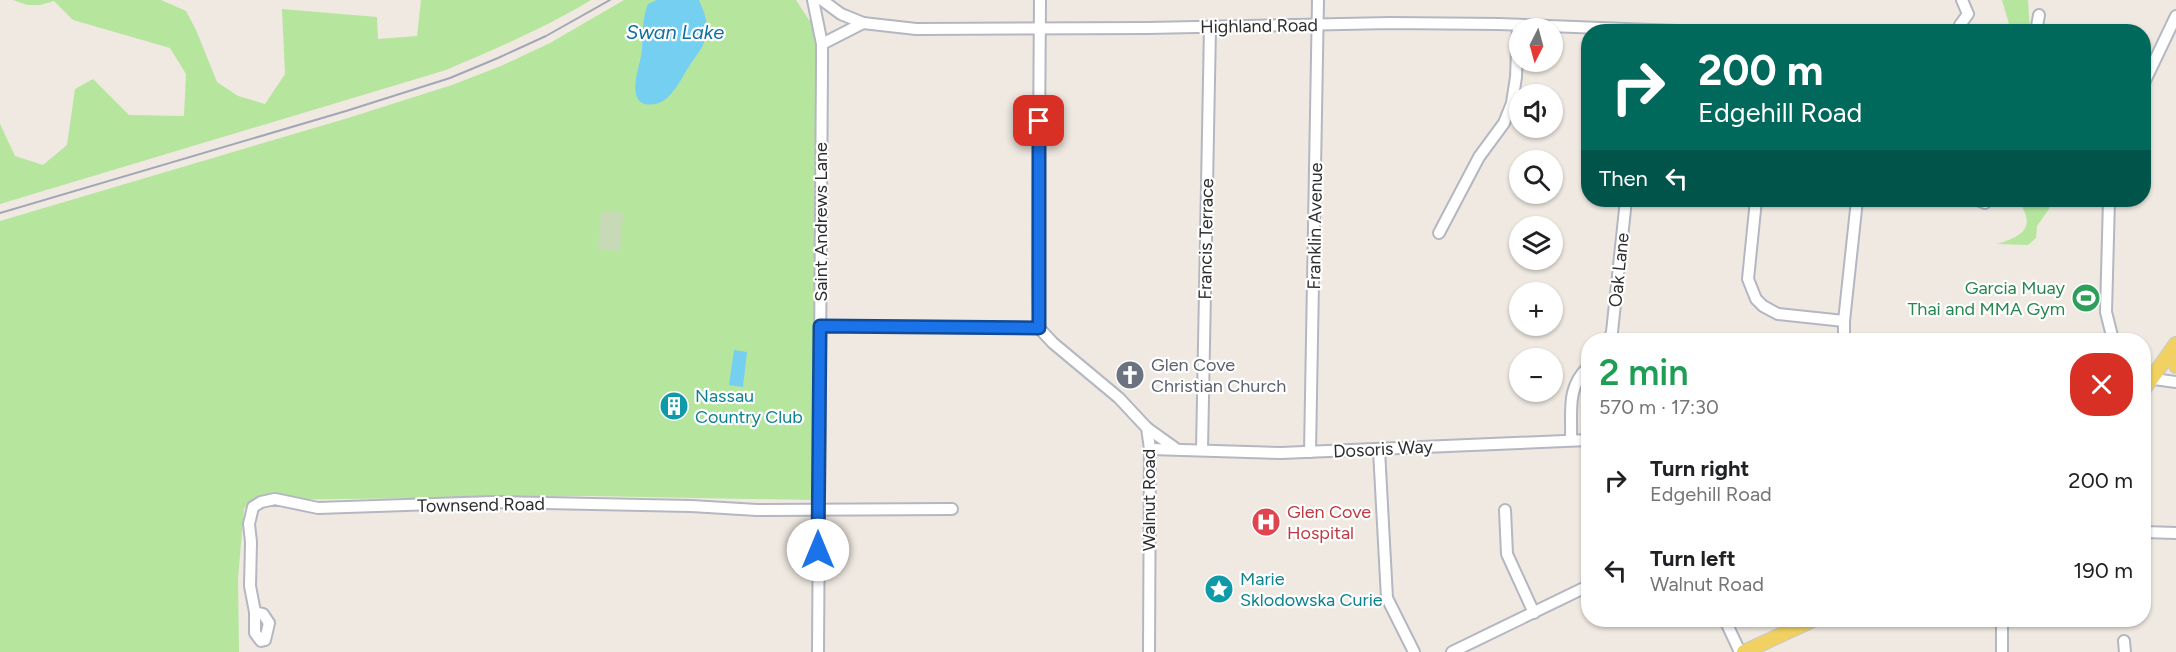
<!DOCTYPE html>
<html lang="en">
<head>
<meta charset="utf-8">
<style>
  :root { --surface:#fff; --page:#f2f2f2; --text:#202124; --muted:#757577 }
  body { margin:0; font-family:Figtree,sans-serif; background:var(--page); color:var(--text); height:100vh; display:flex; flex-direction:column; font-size:22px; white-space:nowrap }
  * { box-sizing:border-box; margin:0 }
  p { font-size:20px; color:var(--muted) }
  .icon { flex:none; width:33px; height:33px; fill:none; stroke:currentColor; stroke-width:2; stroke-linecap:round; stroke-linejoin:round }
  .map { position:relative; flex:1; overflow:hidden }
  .sheet { position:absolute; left:1581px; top:333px; width:570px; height:294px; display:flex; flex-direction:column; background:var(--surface); border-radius:24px; box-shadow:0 2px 4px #0004 }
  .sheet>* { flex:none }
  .banner { position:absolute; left:1581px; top:24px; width:570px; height:183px; border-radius:24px; box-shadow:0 2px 4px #0004; background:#00695c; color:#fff; overflow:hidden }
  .needle { width:39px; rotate:186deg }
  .controls { position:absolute; left:1509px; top:18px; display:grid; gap:12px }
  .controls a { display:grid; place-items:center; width:54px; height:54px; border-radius:50%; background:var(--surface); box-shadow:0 2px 4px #0004; font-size:30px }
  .pin { position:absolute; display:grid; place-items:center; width:51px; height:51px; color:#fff; margin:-26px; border-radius:12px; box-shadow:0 3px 9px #0006 }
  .me { position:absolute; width:66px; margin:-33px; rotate:0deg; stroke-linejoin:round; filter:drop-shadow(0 0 4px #0008) }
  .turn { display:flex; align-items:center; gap:21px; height:126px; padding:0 18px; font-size:27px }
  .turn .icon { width:78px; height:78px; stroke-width:2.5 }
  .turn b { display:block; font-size:42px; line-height:51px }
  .then { display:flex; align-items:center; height:57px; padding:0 18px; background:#0003; gap:12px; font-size:22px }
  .round { display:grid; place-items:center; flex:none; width:63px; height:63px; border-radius:24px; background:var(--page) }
  .head { display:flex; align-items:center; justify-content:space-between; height:102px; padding:0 18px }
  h1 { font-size:36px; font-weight:600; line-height:45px; color:#1e9e55 }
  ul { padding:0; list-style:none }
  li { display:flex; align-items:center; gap:18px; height:90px; padding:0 18px }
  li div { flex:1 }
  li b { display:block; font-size:22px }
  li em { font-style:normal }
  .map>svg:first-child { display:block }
  .green { fill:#b6e59e }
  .cemetery { fill:#c8d9b8 }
  .water { fill:#75cff0 }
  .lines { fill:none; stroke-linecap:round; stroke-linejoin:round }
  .minor-casing { stroke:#b4b7c1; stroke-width:14 }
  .major-casing { stroke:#c9c9c9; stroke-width:16 }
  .minor { stroke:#fff; stroke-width:10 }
  .major { stroke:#f2d163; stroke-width:14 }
  .rail { stroke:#a3a6b8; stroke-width:2 }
  .route-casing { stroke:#114b97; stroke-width:15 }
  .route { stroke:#1a73e8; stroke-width:10 }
  .labels { text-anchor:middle; stroke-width:4.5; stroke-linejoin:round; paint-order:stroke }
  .street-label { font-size:18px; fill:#2e2e2e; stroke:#fff }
  .leisure-label { font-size:18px; fill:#27864d; stroke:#fff; text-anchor:end }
  .worship-label { font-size:18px; fill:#5b616d; stroke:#fff; text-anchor:start }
  .culture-label { font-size:18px; fill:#0d838f; stroke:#fff; text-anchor:start }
  .health-label { font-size:18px; fill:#be3a42; stroke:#fff; text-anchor:start }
  .water-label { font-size:20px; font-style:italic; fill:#0d6fa3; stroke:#fff }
</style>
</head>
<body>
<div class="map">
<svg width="2176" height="652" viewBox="0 0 2176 652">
  <rect width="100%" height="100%" fill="#efe9e1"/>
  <g class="green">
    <path d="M13,0H161L186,11L196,30L217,82L238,96L265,104L285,74L282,9L377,17L378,39L417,36L421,0H591C545,28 495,49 446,70L0,204V124L15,156L43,165L67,145L75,89L93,79L129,115L184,116L186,74L170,48L73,20L54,1L40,5H27Z"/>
    <path d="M624,0H796L809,20L814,22L818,64L813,500L589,496L256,500L248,503L244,509L238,579L239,652H0V221L348,118L452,85L501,66L550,43Z"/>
    <path d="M2002,0H2028L2030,31H2011Z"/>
    <path d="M2021,200H2051L2049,209L2037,226L2036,238L2028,245L1997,244C2012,239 2033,233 2025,213C2023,207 2020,205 2021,200Z"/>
  </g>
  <path class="cemetery" d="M601,211L623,213L620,251L598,249Z"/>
  <g class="water">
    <path d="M657,0H699C703,10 708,20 707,31C705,47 696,55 688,68C679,82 668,109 645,104C640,103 637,99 636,94C633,78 641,64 642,49C643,33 642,19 648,4Z"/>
    <path d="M734,350L747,352L743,387L729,385Z"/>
  </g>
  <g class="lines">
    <g class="minor-casing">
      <g id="minor">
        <path d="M813,0L822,44V64L818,652"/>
        <path d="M822,0L841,14L863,23L916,29L1147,28L1390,23L1499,24L1702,32"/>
        <path d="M1040,0L1038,281L1039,328L1053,343L1119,398L1147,428L1150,449L1149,652"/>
        <path d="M1959,32L1960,25L1968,14L1962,0"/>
        <path d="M2036,32L2039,15"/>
        <path d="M822,44L863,23"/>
        <path d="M2144,83L2176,16"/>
        <path d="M1756,200L1748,279L1756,299L1763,306L1778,314L1844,321"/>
        <path d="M1978,200L1985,203"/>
        <path d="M2109,200L2106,312L2113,340"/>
        <path d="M1439,233L1479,157L1504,123L1512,103L1516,77L1518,25"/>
        <path d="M820,326L1039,328"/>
        <path d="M1609,340L1612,332L1626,200"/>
        <path d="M1844,340V321L1857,200"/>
        <path d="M2147,378L2176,382"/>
        <path d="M1147,428L1175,448"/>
        <path d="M1571,440C1572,411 1566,388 1588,367"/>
        <path d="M1150,449L1281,453L1588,440"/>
        <path d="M1202,450L1210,27"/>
        <path d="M1379,450L1387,598L1414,652"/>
        <path d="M1310,452L1318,0"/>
        <path d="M1505,510L1507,554L1534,613"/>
        <path d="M2144,532L2176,533"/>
        <path d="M255,612L263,614L269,623L265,640L261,641L255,633V612L250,586L251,542L249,524L253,507L261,502L275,499L318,508L493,502L691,506L757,510L952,509"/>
        <path d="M1725,620L1740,652"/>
        <path d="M2002,620V652"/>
        <path d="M2124,641L2125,652"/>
        <path d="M1452,652L1588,586"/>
      </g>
    </g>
    <g class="major-casing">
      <g id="major">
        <path d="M2176,363V366"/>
        <path d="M2144,389L2176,344"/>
        <path d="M1744,652L1813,620"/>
      </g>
    </g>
    <use href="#minor" class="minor"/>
    <use href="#major" class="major"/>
    <path class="rail" d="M0,213L346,111L450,78L498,58L546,36L610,0"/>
  </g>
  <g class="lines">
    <g class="route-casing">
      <path id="route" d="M818,550L820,326L1039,328V121"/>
    </g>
    <use href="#route" class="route"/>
  </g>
  <defs>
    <g id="stadium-disc" transform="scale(1.5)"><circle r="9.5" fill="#2e9e5b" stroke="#fff"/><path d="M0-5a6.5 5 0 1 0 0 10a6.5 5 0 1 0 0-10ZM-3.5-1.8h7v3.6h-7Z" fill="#fff"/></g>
    <g id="church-disc" transform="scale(1.5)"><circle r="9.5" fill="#6b7280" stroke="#fff"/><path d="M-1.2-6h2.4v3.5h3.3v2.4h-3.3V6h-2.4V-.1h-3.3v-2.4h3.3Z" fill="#fff"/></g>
    <g id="building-disc" transform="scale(1.5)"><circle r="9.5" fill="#0f9aa8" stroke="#fff"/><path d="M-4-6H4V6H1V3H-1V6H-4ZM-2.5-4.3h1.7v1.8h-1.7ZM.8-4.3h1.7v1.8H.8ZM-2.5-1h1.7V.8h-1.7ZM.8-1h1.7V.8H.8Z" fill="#fff"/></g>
    <g id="hospital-disc" transform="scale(1.5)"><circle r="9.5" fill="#e0444e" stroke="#fff"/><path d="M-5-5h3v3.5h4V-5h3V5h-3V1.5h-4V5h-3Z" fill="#fff"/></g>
    <g id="sight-disc" transform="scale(1.5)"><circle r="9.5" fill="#0f9aa8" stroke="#fff"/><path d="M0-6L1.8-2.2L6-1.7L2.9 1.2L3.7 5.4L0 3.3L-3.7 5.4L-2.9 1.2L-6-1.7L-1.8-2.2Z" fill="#fff"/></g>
  </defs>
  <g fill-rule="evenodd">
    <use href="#stadium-disc" x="2086" y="298"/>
    <use href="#church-disc" x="1130" y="375"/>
    <use href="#building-disc" x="674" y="406"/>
    <use href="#hospital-disc" x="1266" y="522"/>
    <use href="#sight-disc" x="1219" y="589"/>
  </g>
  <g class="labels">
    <g class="street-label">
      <text transform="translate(1259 26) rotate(-1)" y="6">Highland Road</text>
      <text transform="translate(821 222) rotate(-90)" y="6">Saint Andrews Lane</text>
      <text transform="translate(1315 226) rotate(-89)" y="6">Franklin Avenue</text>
      <text transform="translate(1206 239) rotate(-89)" y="6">Francis Terrace</text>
      <text transform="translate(1619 270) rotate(-84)" y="6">Oak Lane</text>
      <text transform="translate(1383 449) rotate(-3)" y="6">Dosoris Way</text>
      <text transform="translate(1149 500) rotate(-90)" y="6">Walnut Road</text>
      <text transform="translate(481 505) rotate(-1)" y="6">Townsend Road</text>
    </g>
    <g class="leisure-label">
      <text x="2065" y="294">Garcia Muay<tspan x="2065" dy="21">Thai and MMA Gym</tspan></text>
    </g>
    <g class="worship-label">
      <text x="1151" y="371">Glen Cove<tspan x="1151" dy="21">Christian Church</tspan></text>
    </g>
    <g class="culture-label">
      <text x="695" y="402">Nassau<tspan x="695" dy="21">Country Club</tspan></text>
      <text x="1240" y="585">Marie<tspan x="1240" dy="21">Sklodowska Curie</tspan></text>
    </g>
    <g class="health-label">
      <text x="1287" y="518">Glen Cove<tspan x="1287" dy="21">Hospital</tspan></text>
    </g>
    <g class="water-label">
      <text x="675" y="39">Swan Lake</text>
    </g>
  </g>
</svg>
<div class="controls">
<a><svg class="needle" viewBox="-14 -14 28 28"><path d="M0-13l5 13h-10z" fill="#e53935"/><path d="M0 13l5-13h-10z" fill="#757577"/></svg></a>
<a><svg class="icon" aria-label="sound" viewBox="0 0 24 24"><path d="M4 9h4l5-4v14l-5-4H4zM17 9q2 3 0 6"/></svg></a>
<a><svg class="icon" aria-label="search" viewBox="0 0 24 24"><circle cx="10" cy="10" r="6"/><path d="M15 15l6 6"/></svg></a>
<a><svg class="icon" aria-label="layers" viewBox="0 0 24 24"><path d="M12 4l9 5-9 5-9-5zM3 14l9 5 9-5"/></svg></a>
<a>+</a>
<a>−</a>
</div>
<div class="pin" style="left:1039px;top:121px;background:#d93025"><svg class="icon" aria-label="arrive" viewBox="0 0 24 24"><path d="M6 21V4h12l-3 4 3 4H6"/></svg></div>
<svg class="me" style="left:818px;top:550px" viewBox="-20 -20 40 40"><circle r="19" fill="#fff"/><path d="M0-13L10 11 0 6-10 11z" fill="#1a73e8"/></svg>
<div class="banner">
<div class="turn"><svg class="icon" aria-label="right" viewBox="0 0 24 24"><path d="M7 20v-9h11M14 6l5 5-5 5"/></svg><div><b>200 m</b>Edgehill Road</div></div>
<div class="then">Then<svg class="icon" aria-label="left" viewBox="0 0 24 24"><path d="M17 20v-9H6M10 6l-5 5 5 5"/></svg></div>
</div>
<section class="sheet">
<div class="head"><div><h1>2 min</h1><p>570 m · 17:30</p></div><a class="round" style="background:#d93025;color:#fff"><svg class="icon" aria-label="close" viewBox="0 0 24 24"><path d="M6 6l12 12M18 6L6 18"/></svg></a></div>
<ul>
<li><svg class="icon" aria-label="right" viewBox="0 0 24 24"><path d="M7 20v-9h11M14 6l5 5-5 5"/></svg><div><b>Turn right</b><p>Edgehill Road</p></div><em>200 m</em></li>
<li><svg class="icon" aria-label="left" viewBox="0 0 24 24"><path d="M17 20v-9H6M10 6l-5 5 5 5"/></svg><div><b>Turn left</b><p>Walnut Road</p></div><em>190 m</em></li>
</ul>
</section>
</div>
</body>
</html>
